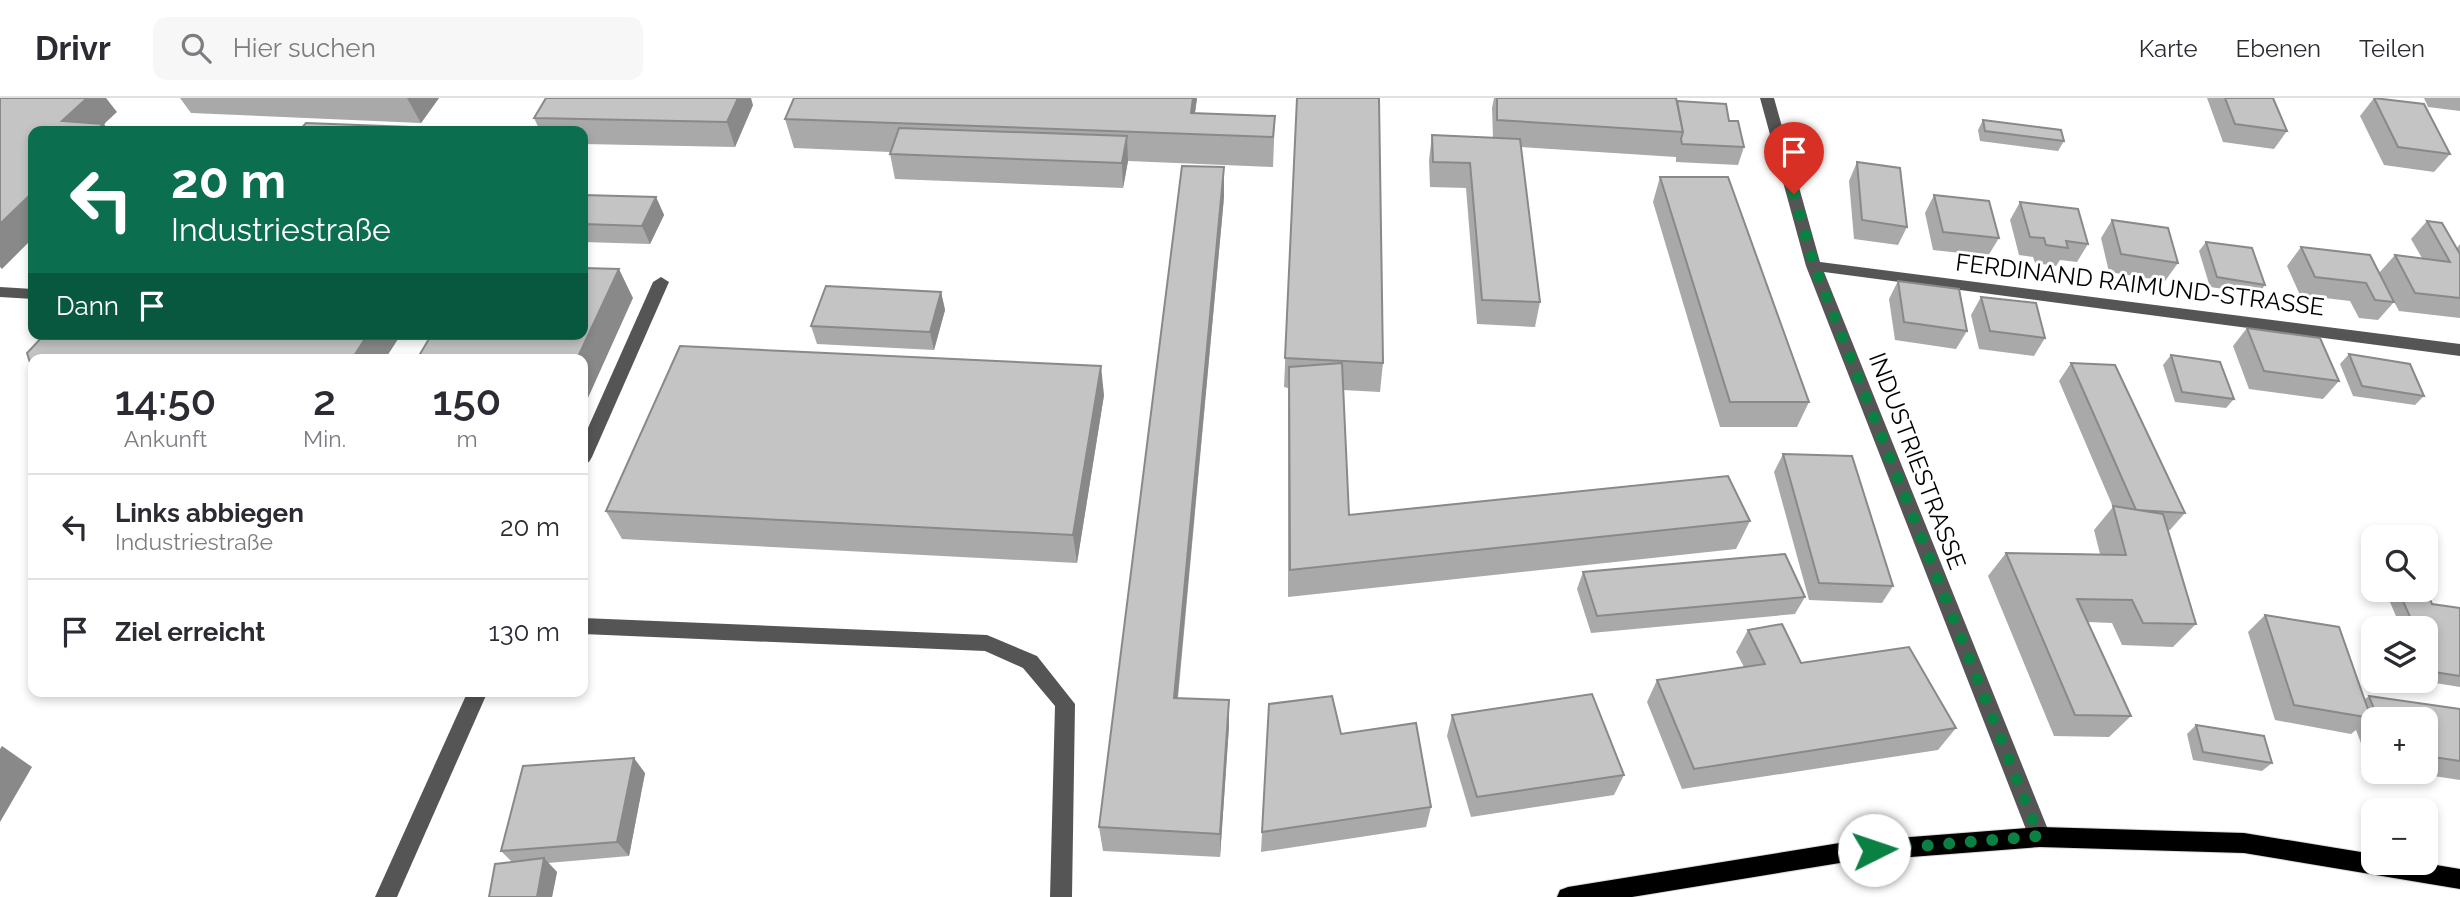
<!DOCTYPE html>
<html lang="de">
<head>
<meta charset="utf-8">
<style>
  :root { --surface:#fff; --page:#f7f7f7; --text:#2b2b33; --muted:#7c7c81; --line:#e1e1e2 }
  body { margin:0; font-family:Raleway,sans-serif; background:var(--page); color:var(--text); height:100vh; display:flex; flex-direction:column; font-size:26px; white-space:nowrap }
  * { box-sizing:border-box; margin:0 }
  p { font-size:23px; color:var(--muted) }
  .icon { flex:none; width:38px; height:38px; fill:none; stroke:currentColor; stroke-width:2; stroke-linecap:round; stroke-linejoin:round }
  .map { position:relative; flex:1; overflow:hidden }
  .details { position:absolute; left:28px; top:256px; width:560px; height:343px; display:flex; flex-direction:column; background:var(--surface); border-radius:14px; box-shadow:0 4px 10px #0003 }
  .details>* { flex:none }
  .top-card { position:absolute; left:28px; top:28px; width:560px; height:214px; border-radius:14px; box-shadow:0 4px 10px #0003; background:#0b6e4f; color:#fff; overflow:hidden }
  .fabs { position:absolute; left:2361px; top:427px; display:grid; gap:14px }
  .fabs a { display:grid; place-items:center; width:77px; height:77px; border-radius:14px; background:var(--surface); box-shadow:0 4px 10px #0003; font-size:35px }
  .pin { position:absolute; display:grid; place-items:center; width:60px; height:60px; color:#fff; margin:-72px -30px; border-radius:50% 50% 50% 0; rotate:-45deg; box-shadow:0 0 7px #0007 }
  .pin .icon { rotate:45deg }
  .me { position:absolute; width:77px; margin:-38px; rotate:86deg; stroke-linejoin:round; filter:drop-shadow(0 0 5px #0008) }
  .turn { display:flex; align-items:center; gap:24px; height:147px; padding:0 28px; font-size:32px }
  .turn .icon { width:91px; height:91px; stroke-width:2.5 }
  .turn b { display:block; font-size:49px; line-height:60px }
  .then { display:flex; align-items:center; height:66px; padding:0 28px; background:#0003; gap:14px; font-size:26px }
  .eta { display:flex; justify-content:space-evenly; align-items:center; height:119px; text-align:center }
  .eta b { font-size:42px; font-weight:600; line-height:49px }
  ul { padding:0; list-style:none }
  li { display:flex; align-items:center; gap:21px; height:105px; padding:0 28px; border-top:2px solid var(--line) }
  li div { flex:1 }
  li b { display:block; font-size:26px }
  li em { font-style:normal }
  header { display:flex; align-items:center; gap:42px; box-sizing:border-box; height:98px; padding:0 35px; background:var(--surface); border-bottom:2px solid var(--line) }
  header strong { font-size:33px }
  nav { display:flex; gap:38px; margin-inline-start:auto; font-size:24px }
  .search { width:490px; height:63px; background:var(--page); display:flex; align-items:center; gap:18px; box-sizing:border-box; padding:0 24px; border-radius:14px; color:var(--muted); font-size:26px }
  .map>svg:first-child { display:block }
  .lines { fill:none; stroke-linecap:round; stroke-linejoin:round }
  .major-casing { stroke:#dbdbdb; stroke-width:2 }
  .minor { fill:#555; fill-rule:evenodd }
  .major { fill:#000; fill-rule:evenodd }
  .wall { fill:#a9a9a9 }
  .shaded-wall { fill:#898989 }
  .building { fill:#c4c4c4; stroke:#898989; stroke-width:2 }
  .route { stroke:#0b8043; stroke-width:12; stroke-dasharray:0 21.6 }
  .labels { text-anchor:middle; stroke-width:6; stroke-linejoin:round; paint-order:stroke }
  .street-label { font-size:24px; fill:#000; stroke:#fff }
</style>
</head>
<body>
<header>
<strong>Drivr</strong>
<div class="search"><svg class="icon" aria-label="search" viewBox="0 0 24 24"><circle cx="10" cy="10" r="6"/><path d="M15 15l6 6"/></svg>Hier suchen</div>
<nav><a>Karte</a><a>Ebenen</a><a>Teilen</a></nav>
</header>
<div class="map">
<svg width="2460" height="799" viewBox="0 0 2460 799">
  <rect width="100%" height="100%" fill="#fff"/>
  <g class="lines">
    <g class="major-casing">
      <path id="major" d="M2040,729L2244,735L2373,756V765H2424L2460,771V791L2244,755L2040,749L1846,764L1632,799H1557L1560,792L1568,789L1846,744Z"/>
    </g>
    <g class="minor">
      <path d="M1760,0H1774L1820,164L2460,246V258L1824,174L2051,739L2047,746L2040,749L2033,746L2029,739L1806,168Z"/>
      <path d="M661,179L669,184L592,359L589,364L583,365V341L653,184Z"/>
      <path d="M0,189L33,191V201L0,199Z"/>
      <path d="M583,520L987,537L1037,558L1075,606L1072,799H1050L1055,608L1023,570L985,553L583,536Z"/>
      <path d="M468,593H488L397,799H375Z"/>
    </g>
    <use href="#major" class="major"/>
  </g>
  <g class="wall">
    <path d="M180,0H439L421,25L191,15Z"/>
    <path d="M794,0H1197L1195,15L1275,18L1273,69L1128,63L1123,90L895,81L890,56V54L794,50L785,21Z"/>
    <path d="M1297,0L1383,265L1380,294L1343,292L1349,417L1750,423L1736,451L1288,499V290L1284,289Z"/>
    <path d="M1494,0H1676L1677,3L1729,23L1744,49L1738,67L1676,64V59L1521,49L1540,204L1535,229L1477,226L1466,90L1430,89L1429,62L1432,37L1493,40L1492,10Z"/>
    <path d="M2207,0H2273L2287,33L2274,51L2223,44Z"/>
    <path d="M2374,0L2450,56L2434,74L2384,67L2360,18Z"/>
    <path d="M2424,0H2460V13L2428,9Z"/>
    <path d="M753,7L735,49L583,46V33H540L534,20Z"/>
    <path d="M1983,22L2064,43L2058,53L1980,43L1978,32Z"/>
    <path d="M1857,64L1907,129L1898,147L1854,141L1849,83Z"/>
    <path d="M1660,79L1809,304L1797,329H1720L1653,104Z"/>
    <path d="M583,97L656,99L664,117L650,146L583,144Z"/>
    <path d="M1934,97L1999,140L1988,158L1933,152L1925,115Z"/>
    <path d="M1224,99L1178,600L1229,628L1220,759L1103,753L1099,729Z"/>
    <path d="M2020,104L2088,146L2077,164L2060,162L2056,168L2035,165L2033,159L2019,157L2010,122Z"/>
    <path d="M2112,122L2178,165L2165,183L2109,174L2101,140Z"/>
    <path d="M2427,123L2457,150L2460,146V220L2399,213L2379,175L2395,157L2422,160L2411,141Z"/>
    <path d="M2206,144L2265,187L2258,196L2210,189L2199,153Z"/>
    <path d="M2301,149L2370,157L2394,204L2378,222L2359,220L2350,203L2300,197L2287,168Z"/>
    <path d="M1898,183L1967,233L1956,251L1895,242L1889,201Z"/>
    <path d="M941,194L945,212L934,252L817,246L811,228Z"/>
    <path d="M1981,199L2045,240L2034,258L1979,251L1971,217Z"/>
    <path d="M2247,230L2339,283L2323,301L2249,291L2233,248Z"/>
    <path d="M45,236H395L398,241L385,261H33Z"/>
    <path d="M2349,256L2424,298L2415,307L2353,298L2340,266Z"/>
    <path d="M2171,257L2234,301L2226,310L2175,304L2163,267Z"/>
    <path d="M2071,265L2185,415L2170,432H2168L2196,526L2173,549L2122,547L2112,525L2088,524L2131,618L2109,639L2054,638L1988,478L2006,455L2100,456L2094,432L2113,409L2059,283Z"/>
    <path d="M1104,297L1077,465L622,441L606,413Z"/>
    <path d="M1783,356L1893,488L1882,505L1809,502L1774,374Z"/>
    <path d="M1583,474L1805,499L1795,516L1591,535L1577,491Z"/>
    <path d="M2392,492H2426L2432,506L2460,510V589L2423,583H2426V530H2401L2387,497Z"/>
    <path d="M2265,517L2365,601L2369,598L2460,611V682L2407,674H2426V621H2373V655L2364,653L2356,632L2351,636L2275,622L2248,534Z"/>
    <path d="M1748,532L1801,565L1956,630L1938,652L1682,691L1647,604L1657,582L1744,569L1736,554Z"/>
    <path d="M1269,606L1341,636L1431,709L1426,729L1261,754Z"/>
    <path d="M1452,617L1624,677L1614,697L1471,719L1447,638Z"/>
    <path d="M2196,627L2272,665L2262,673L2193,662L2187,636Z"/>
    <path d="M645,675L629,758L548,765L557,774L552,799H489L512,764L501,753Z"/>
  </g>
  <g class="shaded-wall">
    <path d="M87,0H106L117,14L104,26L109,33H71L62,23Z"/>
    <path d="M407,0H439L421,25Z"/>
    <path d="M738,0H751L753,7L735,49L727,24Z"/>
    <path d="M1193,0H1197L1192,36L1191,15Z"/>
    <path d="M1127,38L1128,63L1123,90L1122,65Z"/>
    <path d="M1224,69V99L1175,625L1174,600Z"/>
    <path d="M33,94V140L2,171L0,169V126Z"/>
    <path d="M656,99L664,117L650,146L642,128Z"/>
    <path d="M619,171L633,200L583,311V261H577Z"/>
    <path d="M941,194L945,212L934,252L930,234Z"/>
    <path d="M368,236H395L398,241L385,261H352Z"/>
    <path d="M1101,268L1104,297L1077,465L1073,437Z"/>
    <path d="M1229,602V628L1220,759V736Z"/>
    <path d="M2,648L32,669L0,724V651Z"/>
    <path d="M634,660L645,675L629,758L617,744Z"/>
    <path d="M544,760L557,774L552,799H537Z"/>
  </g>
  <g class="building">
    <path d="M0,0H87L62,23L103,26L95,33H33V94L0,126Z"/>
    <path d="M546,0H738L727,24L534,20Z"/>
    <path d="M794,0H1193L1191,15L1275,18L1273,39L785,21Z"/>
    <path d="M1297,0H1379L1383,265L1285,260Z"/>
    <path d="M1497,0H1676L1683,34L1497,22Z"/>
    <path d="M2225,0H2273L2287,33L2235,26Z"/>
    <path d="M2374,0L2424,6L2450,56L2398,49Z"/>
    <path d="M1677,3L1726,6L1729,23H1738L1744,49L1682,46L1681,41L1683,34Z"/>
    <path d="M1983,22L2061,32L2064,43L1985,33Z"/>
    <path d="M306,25L409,29L406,33H299Z"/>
    <path d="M899,30L1127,38L1122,65L890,56Z"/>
    <path d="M1432,37L1520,41L1540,204L1482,202L1470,65L1433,64Z"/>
    <path d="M1857,64L1900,70L1907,129L1862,122Z"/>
    <path d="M1182,68L1224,69L1174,600L1229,602L1220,736L1099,729Z"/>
    <path d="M1660,79H1728L1809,304H1730Z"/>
    <path d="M583,97L656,99L642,128L583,126Z"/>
    <path d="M1934,97L1989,103L1999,140L1943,134Z"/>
    <path d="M2020,104L2078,111L2088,146L2066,143L2068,150L2046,147L2044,140L2030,139Z"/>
    <path d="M2112,122L2168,130L2178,165L2121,156Z"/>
    <path d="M2427,123L2442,125L2460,156V200L2415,195L2395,157L2450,164Z"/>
    <path d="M2206,144L2252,150L2265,187L2217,179Z"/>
    <path d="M2301,149L2370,157L2394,204L2375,202L2366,185L2315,179Z"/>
    <path d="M583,170L619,171L577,261H417L432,236H583Z"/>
    <path d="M1898,183L1959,191L1967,233L1904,224Z"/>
    <path d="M826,188L941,194L930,234L811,228Z"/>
    <path d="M1981,199L2036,205L2045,240L1990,233Z"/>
    <path d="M2247,230L2320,240L2339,283L2264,273Z"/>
    <path d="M45,236H368L352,261H120L78,259L74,261H33V274L27,255Z"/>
    <path d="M680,248L1101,268L1073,437L606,413Z"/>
    <path d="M2349,256L2410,266L2424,298L2362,288Z"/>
    <path d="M2171,257L2220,264L2234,301L2182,294Z"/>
    <path d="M1342,265L1349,417L1728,378L1750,423L1290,472L1289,269Z"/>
    <path d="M2071,265L2115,267L2185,415L2136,412Z"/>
    <path d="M1783,356L1852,358L1893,488L1819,485Z"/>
    <path d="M2113,408L2163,416L2196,526L2143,525L2132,502L2077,501L2131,618L2075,617L2006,455L2126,457Z"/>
    <path d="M1785,456L1805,499L1597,518L1583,474Z"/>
    <path d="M2398,492H2426L2432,506L2460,510V578L2434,574L2426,555V530H2415Z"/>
    <path d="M2265,517L2339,529L2371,620L2294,607Z"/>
    <path d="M1782,526L1801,565L1909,549L1956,630L1694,671L1657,582L1765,566L1748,532Z"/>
    <path d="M1592,596L1624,677L1477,699L1452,617Z"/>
    <path d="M1332,598L1341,636L1416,625L1431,709L1262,734L1269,606Z"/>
    <path d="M2369,598L2460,611V663L2426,658V621H2378Z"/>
    <path d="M2196,627L2264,638L2272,665L2203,654Z"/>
    <path d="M634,660L617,744L501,753L523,668Z"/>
    <path d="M544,760L537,799H489L495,766Z"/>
  </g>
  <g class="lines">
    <path class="route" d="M1794,96L1814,167L2039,738L1874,752"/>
  </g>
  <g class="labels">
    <g class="street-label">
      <text transform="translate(2140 187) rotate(7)" y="8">FERDINAND RAIMUND-STRASSE</text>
      <text transform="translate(1917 363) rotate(69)" y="8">INDUSTRIESTRASSE</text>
    </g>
  </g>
</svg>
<div class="fabs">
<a><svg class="icon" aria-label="search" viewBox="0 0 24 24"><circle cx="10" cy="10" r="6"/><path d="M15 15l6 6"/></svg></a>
<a><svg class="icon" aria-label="layers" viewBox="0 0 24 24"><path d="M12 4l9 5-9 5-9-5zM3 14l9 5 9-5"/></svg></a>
<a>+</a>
<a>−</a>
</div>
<div class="pin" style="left:1794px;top:96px;background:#d93025"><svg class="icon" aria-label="arrive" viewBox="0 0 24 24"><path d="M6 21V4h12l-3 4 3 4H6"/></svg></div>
<svg class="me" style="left:1874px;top:752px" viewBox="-20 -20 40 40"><circle r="19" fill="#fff"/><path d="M0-13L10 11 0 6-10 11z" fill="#0b8043"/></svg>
<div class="top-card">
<div class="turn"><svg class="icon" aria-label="left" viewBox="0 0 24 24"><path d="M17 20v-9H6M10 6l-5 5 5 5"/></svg><div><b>20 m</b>Industriestraße</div></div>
<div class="then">Dann<svg class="icon" aria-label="arrive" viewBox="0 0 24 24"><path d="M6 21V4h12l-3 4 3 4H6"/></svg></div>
</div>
<section class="details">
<div class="eta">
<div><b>14:50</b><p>Ankunft</p></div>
<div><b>2</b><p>Min.</p></div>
<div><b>150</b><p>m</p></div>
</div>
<ul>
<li><svg class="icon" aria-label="left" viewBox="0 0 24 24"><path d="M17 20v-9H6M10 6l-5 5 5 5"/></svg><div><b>Links abbiegen</b><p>Industriestraße</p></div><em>20 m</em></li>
<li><svg class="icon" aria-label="arrive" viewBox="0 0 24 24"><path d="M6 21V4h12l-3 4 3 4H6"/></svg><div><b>Ziel erreicht</b></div><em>130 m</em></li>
</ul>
</section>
</div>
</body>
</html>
